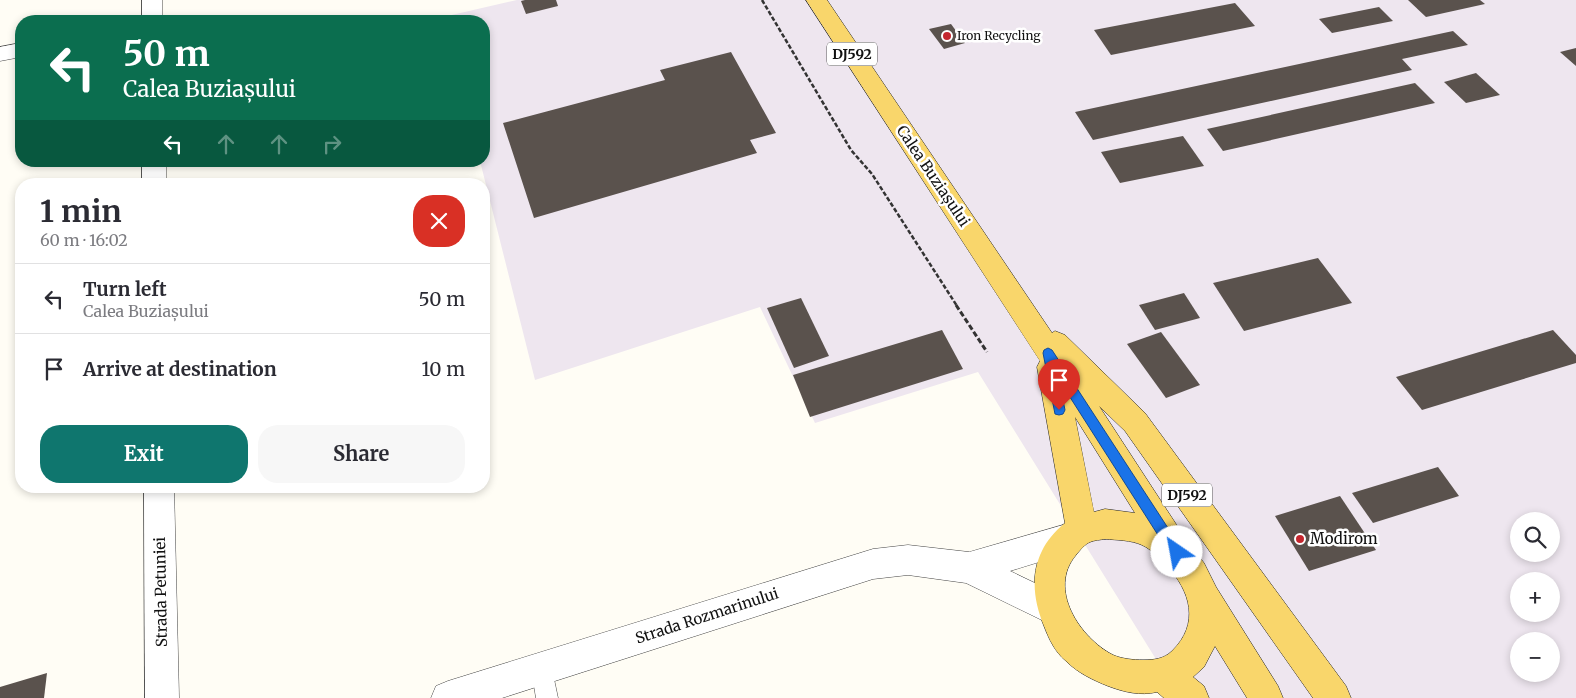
<!DOCTYPE html>
<html lang="en">
<head>
<meta charset="utf-8">
<style>
  :root { --surface:#fff; --page:#f7f7f7; --text:#2b2b33; --muted:#7c7c81; --line:#e1e1e2; --accent:#0f766e }
  body { margin:0; font-family:Merriweather,serif; background:var(--page); color:var(--text); height:100vh; display:flex; flex-direction:column; font-size:19px; white-space:nowrap }
  * { box-sizing:border-box; margin:0 }
  p { font-size:16px; color:var(--muted) }
  .icon { flex:none; width:28px; height:28px; fill:none; stroke:currentColor; stroke-width:2; stroke-linecap:round; stroke-linejoin:round }
  .map { position:relative; flex:1; overflow:hidden }
  .drawer { position:absolute; left:15px; top:178px; width:475px; height:315px; display:flex; flex-direction:column; background:var(--surface); border-radius:20px; box-shadow:0 2px 8px #0003 }
  .drawer>* { flex:none }
  .top-card { position:absolute; left:15px; top:15px; width:475px; height:152px; border-radius:20px; box-shadow:0 2px 8px #0003; background:#0b6e4f; color:#fff; overflow:hidden }
  .controls { position:absolute; left:1510px; top:512px; display:grid; gap:10px }
  .controls a { display:grid; place-items:center; width:50px; height:50px; border-radius:50%; background:var(--surface); box-shadow:0 2px 8px #0003; font-size:25px }
  .pin { position:absolute; display:grid; place-items:center; width:42px; height:42px; color:#fff; margin:-51px -21px; border-radius:50% 50% 50% 0; rotate:-45deg; box-shadow:0 0 5px #0007 }
  .pin .icon { rotate:45deg }
  .me { position:absolute; width:55px; margin:-28px; rotate:327deg; stroke-linejoin:round; filter:drop-shadow(0 0 4px #0008) }
  .turn { display:flex; align-items:center; gap:18px; height:105px; padding:0 25px; font-size:22px }
  .turn .icon { width:65px; height:65px; stroke-width:2.5 }
  .turn b { display:block; font-size:35px; line-height:42px }
  .lanes { display:flex; align-items:center; height:48px; padding:0 25px; background:#0003; justify-content:center; gap:25px; direction:ltr }
  .lanes .off { opacity:.35 }
  .round { display:grid; place-items:center; flex:none; width:52px; height:52px; border-radius:20px; background:var(--page) }
  .head { display:flex; align-items:center; justify-content:space-between; height:85px; padding:0 25px }
  h1 { font-size:30px; font-weight:700; line-height:38px }
  .action { display:flex; gap:10px; margin-top:auto; padding:10px 25px }
  .action a { flex:1; height:58px; border-radius:20px; background:var(--accent); color:#fff; font-size:20px; font-weight:700; line-height:58px; text-align:center }
  .action a+a { background:var(--page); color:var(--text) }
  ul { padding:0; list-style:none }
  li { display:flex; align-items:center; gap:15px; height:70px; padding:0 25px; border-top:1px solid var(--line) }
  li div { flex:1 }
  li b { display:block; font-size:19px }
  li em { font-style:normal }
  .map>svg:first-child { display:block }
  .industrial { fill:#eee6ef; fill-rule:evenodd }
  .building { fill:#5a524d }
  .lines { fill:none; stroke-linecap:round; stroke-linejoin:round }
  .lane-casing { stroke:#444; stroke-width:1 }
  .street-casing { stroke:#444; stroke-width:1 }
  .primary-casing { stroke:#222; stroke-width:1 }
  .path-far1 { stroke:#333; stroke-width:2.5; stroke-dasharray:4.5 2; stroke-linecap:butt }
  .path { stroke:#333; stroke-width:3; stroke-dasharray:5.5 2.5; stroke-linecap:butt }
  .lane { fill:#fff; fill-rule:evenodd }
  .street { fill:#fff; fill-rule:evenodd }
  .primary { fill:#f9d66b; fill-rule:evenodd }
  .route { fill:#1a73e8; stroke:#114b97 }
  .poi-dot { fill:#c4262e; stroke:#fff; stroke-width:2 }
  .labels { text-anchor:middle; stroke-width:5; stroke-linejoin:round; paint-order:stroke }
  .far-poi-label { font-size:12px; fill:#111; stroke:#fff; text-anchor:start }
  .shield { fill:#fff; stroke:#585858; stroke-width:1 }
  .shield-label { font-size:14px; font-weight:bold; fill:#111 }
  .street-label { font-size:15px; fill:#111; stroke:#fff }
  .poi-label { font-size:15px; fill:#111; stroke:#fff; text-anchor:start }
</style>
</head>
<body>
<div class="map">
<svg width="1576" height="698" viewBox="0 0 1576 698">
  <rect width="100%" height="100%" fill="#fffdf5"/>
  <path class="industrial" d="M517,0H1576V698H1180L978,372L815,423L760,307L535,380L480,161H484V21H444L443,17ZM1519,521H1551V554H1519ZM1519,581H1551V614H1519ZM1519,641H1551V674H1519Z"/>
  <g class="building">
    <path d="M525,0H556L558,6L526,14L521,1Z"/>
    <path d="M1408,0H1480L1485,4L1426,17Z"/>
    <path d="M1235,3L1255,26L1111,55L1094,30Z"/>
    <path d="M1379,7L1393,21L1332,33L1319,19Z"/>
    <path d="M951,24L965,43L944,49L929,29Z"/>
    <path d="M1453,31L1468,45L1402,59L1412,70L1093,140L1075,112Z"/>
    <path d="M1576,48V66L1560,52Z"/>
    <path d="M731,52L776,133L750,140L757,153L534,218L503,123L665,80L660,70Z"/>
    <path d="M1476,73L1500,95L1466,103L1444,82Z"/>
    <path d="M1415,83L1435,103L1223,151L1207,129Z"/>
    <path d="M1183,136L1204,166L1120,183L1101,152Z"/>
    <path d="M1318,258L1352,303L1244,331L1213,283Z"/>
    <path d="M1184,293L1200,318L1155,330L1139,305Z"/>
    <path d="M801,298L829,356L794,368L767,308Z"/>
    <path d="M942,330L963,369L810,417L793,375Z"/>
    <path d="M1553,330L1576,355V363L1422,410L1396,377Z"/>
    <path d="M1161,332L1200,385L1166,398L1127,344Z"/>
    <path d="M1438,467L1459,496L1373,523L1352,493Z"/>
    <path d="M1340,496L1376,550L1309,571L1275,516Z"/>
    <path d="M47,673L44,698H0V687Z"/>
  </g>
  <g class="lines">
    <g class="lane-casing">
      <path id="lane" d="M542,657L550,660L558,698H536L531,668L534,660Z"/>
    </g>
    <g class="street-casing">
      <g id="street">
        <rect x="142" y="0" width="20" height="21"/>
        <path d="M21,43V57L0,61V47Z"/>
        <rect x="142" y="161" width="24" height="23"/>
        <path d="M144,486H174L179,698H145Z"/>
        <path d="M1070,523L1081,527L1086,538L1081,549L1010,571L1064,597L1068,609L1064,621L1052,625L966,583L908,575L873,579L502,698H431L436,686L448,681L873,549L908,545L969,552Z"/>
      </g>
    </g>
    <g class="primary-casing">
      <path id="primary" d="M806,0H827L1052,333L1055,331L1065,335L1145,413L1346,686L1351,698H1313L1125,431L1099,406L1189,544L1204,563L1216,587L1278,686L1283,698H1247L1215,646L1204,667L1193,677L1204,686L1209,698H1164L1157,692C1140,696 1124,692 1108,686C1093,680 1078,673 1066,661C1055,652 1049,639 1044,626C1028,588 1031,550 1065,523L1037,367L1040,361ZM1075,417L1135,513L1105,509L1094,512ZM1105,539C1117,540 1131,540 1142,545C1151,549 1159,558 1166,565C1191,591 1200,624 1172,651C1164,659 1154,660 1143,660C1134,660 1122,659 1113,655C1080,638 1047,589 1076,555C1080,550 1085,544 1090,542C1095,540 1100,540 1105,539Z"/>
    </g>
    <path class="path-far1" d="M762,0L851,150L872,174L957,306"/>
    <path class="path" d="M956,305L987,352"/>
    <use href="#lane" class="lane"/>
    <use href="#street" class="street"/>
    <use href="#primary" class="primary"/>
  </g>
  <path class="route" d="M1048,348L1052,350L1181,548L1183,552L1181,557L1177,558L1172,557L1059,380L1065,410L1063,414L1059,415L1055,414L1043,353L1044,350Z"/>
  <g class="poi-dot">
    <circle cx="947" cy="36" r="5"/>
    <circle cx="1300" cy="539" r="5"/>
  </g>
  <g class="labels">
    <g class="far-poi-label">
      <text x="957" y="40">Iron Recycling</text>
    </g>
    <g class="shield">
      <rect x="827" y="42.5" width="50" height="23" rx="4"/>
      <rect x="1162" y="483.5" width="50" height="23" rx="4"/>
    </g>
    <g class="shield-label">
      <text x="852" y="59">DJ592</text>
      <text x="1187" y="500">DJ592</text>
    </g>
    <g class="street-label">
      <text transform="translate(933 176) rotate(56)" y="5">Calea Buziașului</text>
      <text transform="translate(161 592) rotate(-91)" y="5">Strada Petuniei</text>
      <text transform="translate(707 616) rotate(-18)" y="5">Strada Rozmarinului</text>
    </g>
    <g class="poi-label">
      <text x="1310" y="544">Modirom</text>
    </g>
  </g>
</svg>
<div class="controls">
<a><svg class="icon" aria-label="search" viewBox="0 0 24 24"><circle cx="10" cy="10" r="6"/><path d="M15 15l6 6"/></svg></a>
<a>+</a>
<a>−</a>
</div>
<div class="pin" style="left:1059px;top:410px;background:#d93025"><svg class="icon" aria-label="arrive" viewBox="0 0 24 24"><path d="M6 21V4h12l-3 4 3 4H6"/></svg></div>
<svg class="me" style="left:1177px;top:552px" viewBox="-20 -20 40 40"><circle r="19" fill="#fff"/><path d="M0-13L10 11 0 6-10 11z" fill="#1a73e8"/></svg>
<div class="top-card">
<div class="turn"><svg class="icon" aria-label="left" viewBox="0 0 24 24"><path d="M17 20v-9H6M10 6l-5 5 5 5"/></svg><div><b>50 m</b>Calea Buziașului</div></div>
<div class="lanes"><svg class="icon" aria-label="left" viewBox="0 0 24 24"><path d="M17 20v-9H6M10 6l-5 5 5 5"/></svg><svg class="icon off" aria-label="ahead" viewBox="0 0 24 24"><path d="M12 20V5M6 11l6-6 6 6"/></svg><svg class="icon off" aria-label="ahead" viewBox="0 0 24 24"><path d="M12 20V5M6 11l6-6 6 6"/></svg><svg class="icon off" aria-label="right" viewBox="0 0 24 24"><path d="M7 20v-9h11M14 6l5 5-5 5"/></svg></div>
</div>
<section class="drawer">
<div class="head"><div><h1>1 min</h1><p>60 m · 16:02</p></div><a class="round" style="background:#d93025;color:#fff"><svg class="icon" aria-label="close" viewBox="0 0 24 24"><path d="M6 6l12 12M18 6L6 18"/></svg></a></div>
<ul>
<li><svg class="icon" aria-label="left" viewBox="0 0 24 24"><path d="M17 20v-9H6M10 6l-5 5 5 5"/></svg><div><b>Turn left</b><p>Calea Buziașului</p></div><em>50 m</em></li>
<li><svg class="icon" aria-label="arrive" viewBox="0 0 24 24"><path d="M6 21V4h12l-3 4 3 4H6"/></svg><div><b>Arrive at destination</b></div><em>10 m</em></li>
</ul>
<div class="action"><a>Exit</a><a>Share</a></div>
</section>
</div>
</body>
</html>
